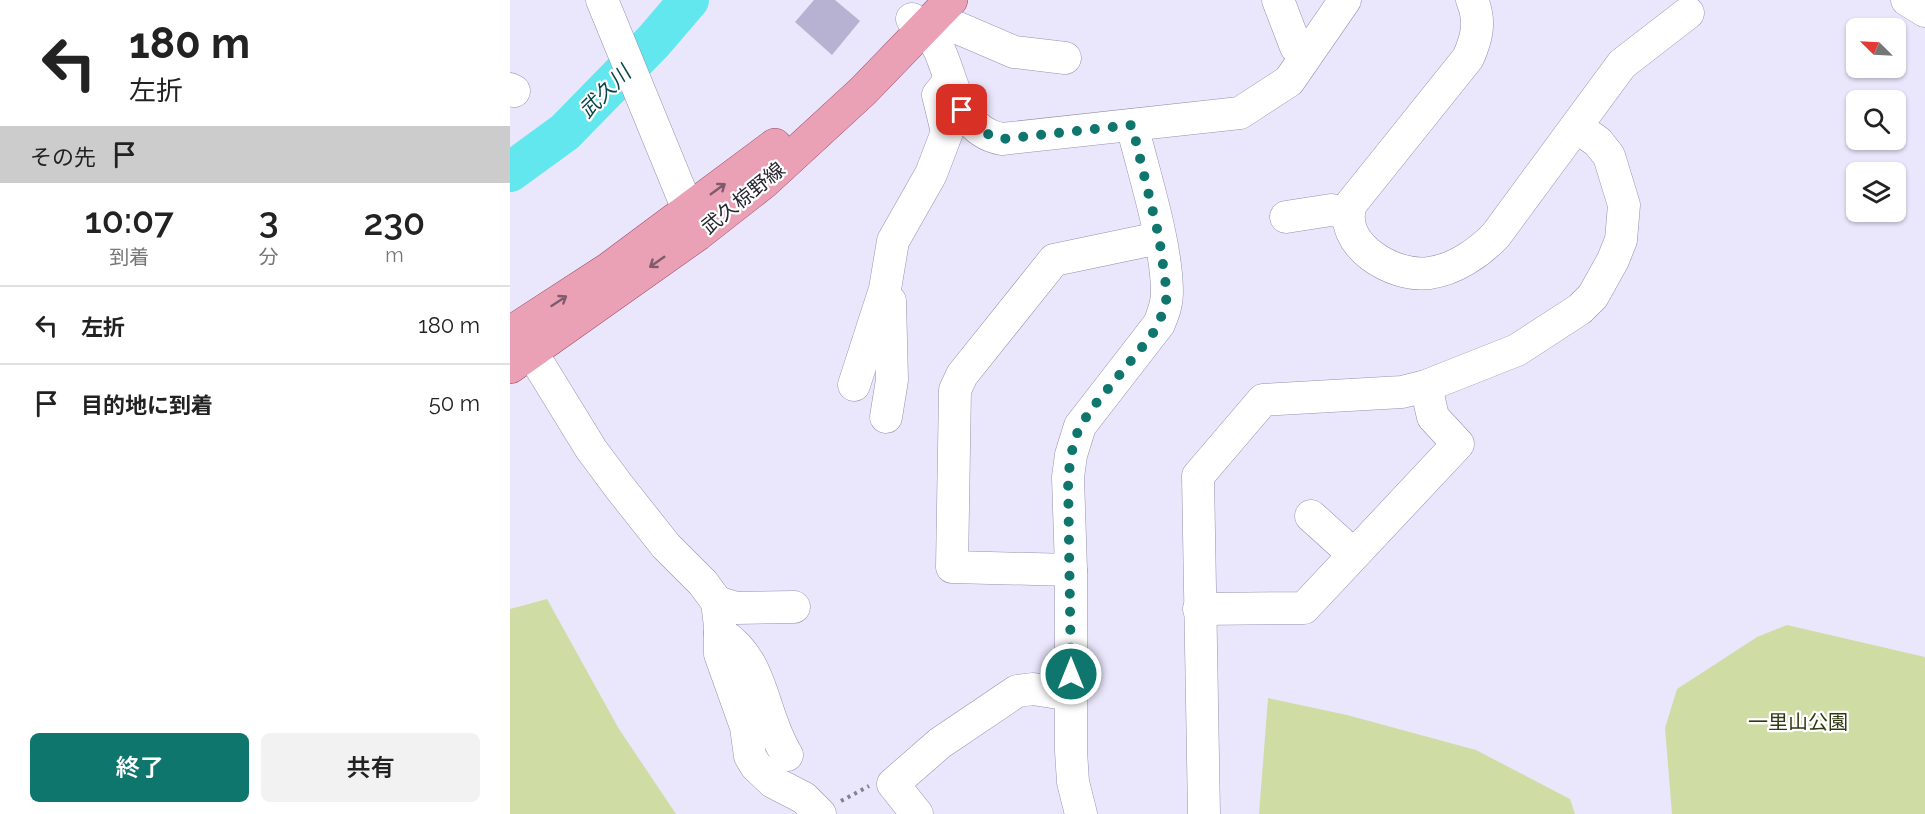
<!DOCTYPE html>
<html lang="ja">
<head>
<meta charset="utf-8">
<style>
  :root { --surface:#fff; --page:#f2f2f2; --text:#222; --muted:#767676; --line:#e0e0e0; --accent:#0f766e }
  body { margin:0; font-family:Raleway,"Noto Sans JP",sans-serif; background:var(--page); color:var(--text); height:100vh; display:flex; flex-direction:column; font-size:22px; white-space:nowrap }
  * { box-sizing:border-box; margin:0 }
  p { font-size:20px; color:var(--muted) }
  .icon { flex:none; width:33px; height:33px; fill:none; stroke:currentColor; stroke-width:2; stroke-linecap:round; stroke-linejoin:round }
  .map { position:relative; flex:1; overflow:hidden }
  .panel { display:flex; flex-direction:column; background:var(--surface); width:510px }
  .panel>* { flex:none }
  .banner { background:#fff; color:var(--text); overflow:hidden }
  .needle { width:39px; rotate:294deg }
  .buttons { position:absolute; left:1336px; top:18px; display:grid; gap:12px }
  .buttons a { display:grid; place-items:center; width:60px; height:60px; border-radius:9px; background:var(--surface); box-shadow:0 2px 4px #0004; font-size:30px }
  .pin { position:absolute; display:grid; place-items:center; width:51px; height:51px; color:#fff; margin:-26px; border-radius:12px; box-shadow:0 3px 9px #0006 }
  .me { position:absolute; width:66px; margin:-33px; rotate:0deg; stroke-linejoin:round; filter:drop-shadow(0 0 4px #0008) }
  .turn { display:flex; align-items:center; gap:21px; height:126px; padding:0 30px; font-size:27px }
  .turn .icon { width:78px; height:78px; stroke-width:2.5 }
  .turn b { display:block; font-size:42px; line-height:51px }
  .then { display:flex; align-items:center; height:57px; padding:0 30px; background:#0003; gap:12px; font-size:22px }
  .eta { display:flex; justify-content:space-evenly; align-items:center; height:102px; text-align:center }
  .eta b { font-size:36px; font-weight:600; line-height:42px }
  .action { display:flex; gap:12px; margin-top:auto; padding:12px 30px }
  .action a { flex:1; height:69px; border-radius:9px; background:var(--accent); color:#fff; font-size:24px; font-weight:600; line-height:69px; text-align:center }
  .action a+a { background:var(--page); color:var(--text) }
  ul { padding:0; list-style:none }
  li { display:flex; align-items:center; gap:18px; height:78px; padding:0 30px; border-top:2px solid var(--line) }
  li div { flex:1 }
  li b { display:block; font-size:22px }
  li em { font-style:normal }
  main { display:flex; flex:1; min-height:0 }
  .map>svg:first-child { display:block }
  .green { fill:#cfdda5 }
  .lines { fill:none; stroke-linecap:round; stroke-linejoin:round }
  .river { stroke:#63e7ee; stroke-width:40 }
  .building { fill:#b7b2d2 }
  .minor-casing { stroke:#9691b0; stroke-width:33 }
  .major-casing { stroke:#9d4c66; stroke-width:34 }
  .path { stroke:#838091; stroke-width:4; stroke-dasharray:3 4.5; stroke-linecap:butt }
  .minor { stroke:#fff; stroke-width:32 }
  .major { stroke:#eaa0b5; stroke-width:33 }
  .oneway { stroke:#7f5c6c }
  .route { stroke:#0f766e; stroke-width:10; stroke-dasharray:0 18 }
  .labels { text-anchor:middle; stroke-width:4.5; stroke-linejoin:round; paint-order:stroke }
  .street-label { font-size:20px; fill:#272531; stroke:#fff }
  .park-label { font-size:20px; fill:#313913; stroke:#fff }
  .water-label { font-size:21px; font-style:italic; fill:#084649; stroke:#fff }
</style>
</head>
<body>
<main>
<section class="panel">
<div class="banner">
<div class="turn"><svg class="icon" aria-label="left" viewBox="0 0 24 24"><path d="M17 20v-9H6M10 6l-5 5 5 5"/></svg><div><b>180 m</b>左折</div></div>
<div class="then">その先<svg class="icon" aria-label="arrive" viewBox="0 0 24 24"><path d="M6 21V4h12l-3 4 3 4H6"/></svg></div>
</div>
<div class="eta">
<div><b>10:07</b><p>到着</p></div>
<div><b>3</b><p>分</p></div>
<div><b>230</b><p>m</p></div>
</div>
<ul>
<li><svg class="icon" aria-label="left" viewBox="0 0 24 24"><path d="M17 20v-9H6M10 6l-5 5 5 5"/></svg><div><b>左折</b></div><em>180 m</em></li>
<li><svg class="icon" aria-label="arrive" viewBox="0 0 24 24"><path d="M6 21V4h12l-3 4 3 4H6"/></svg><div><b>目的地に到着</b></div><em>50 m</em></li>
</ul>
<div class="action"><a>終了</a><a>共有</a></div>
</section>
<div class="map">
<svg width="1415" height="814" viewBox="0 0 1415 814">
  <rect width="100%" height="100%" fill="#eae7fc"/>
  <g class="green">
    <path d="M37,599L109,729L166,814H0V609Z"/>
    <path d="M1277,625L1415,657V814H1162L1155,728L1167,689L1247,637Z"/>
    <path d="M758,698L837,715L966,750L1060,799L1065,814H749Z"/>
  </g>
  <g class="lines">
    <path class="river" d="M0,172L55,132L143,42L179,0"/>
  </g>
  <path class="building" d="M304,0H325L350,21L322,55L285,22Z"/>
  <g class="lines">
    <g class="minor-casing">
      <g id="minor">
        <path d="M92,0L188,234"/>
        <path d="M768,0L786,47L795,56"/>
        <path d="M962,0C971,21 967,38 958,58L841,204C827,245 884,278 919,273C944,270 969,253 986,235L1112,64L1178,13"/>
        <path d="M1397,0L1415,11"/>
        <path d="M402,19C411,27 422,36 428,47C444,80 447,131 492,139L730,113L779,81L835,0"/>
        <path d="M414,30L448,28L504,52L555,58"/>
        <path d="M0,89L4,91"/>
        <path d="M776,217L821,210L838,213"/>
        <path d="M5,332L22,353L81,449L110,488L156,546L193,583L207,602L210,626V654L236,727L240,756L246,766L263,782L294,798L310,814"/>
        <path d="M344,385L375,289L383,241L421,174L437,132L428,95L436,85"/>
        <path d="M376,417L382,380L380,301"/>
        <path d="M801,516L843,554"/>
        <path d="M561,570L442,567L445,390L452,375L544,260L649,238"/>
        <path d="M207,602L226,608L284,607"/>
        <path d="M689,609L794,608L948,444L923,417L916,386"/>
        <path d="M210,633C255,660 251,714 277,755"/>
        <path d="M407,814L383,784L430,743L507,691L523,689L561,695"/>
        <path d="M571,814L563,782L561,751V570L558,477L561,455L570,426L649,324C653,314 657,305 657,293C657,244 634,174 622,125"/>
        <path d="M694,814L688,476L753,400L892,392L916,386L1007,350L1070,309L1083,296L1103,260L1111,240L1114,205L1099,156L1088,142L1067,127"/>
      </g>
    </g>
    <g class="major-casing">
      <g id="major">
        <path d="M0,333L100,268L265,145"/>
        <path d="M0,367L188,234L253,183L353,91L441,0"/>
      </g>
    </g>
    <path class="path" d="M331,801L359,786"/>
    <use href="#minor" class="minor"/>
    <use href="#major" class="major"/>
  </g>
  <defs><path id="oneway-shaft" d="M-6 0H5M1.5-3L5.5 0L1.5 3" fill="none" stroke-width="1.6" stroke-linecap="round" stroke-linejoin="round" transform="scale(1.5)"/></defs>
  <g class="oneway">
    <use href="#oneway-shaft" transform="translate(208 189) rotate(-36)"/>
    <use href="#oneway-shaft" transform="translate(147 262) rotate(145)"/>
    <use href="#oneway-shaft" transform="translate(49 301) rotate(-33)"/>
  </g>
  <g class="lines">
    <path class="route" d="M452,110C462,124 475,136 492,139L622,125L649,237L657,293L655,309L642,335L579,412L564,439L558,477L561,674"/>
  </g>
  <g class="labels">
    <g class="street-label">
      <text transform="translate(233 198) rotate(-39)" y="7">武久椋野線</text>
    </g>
    <g class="park-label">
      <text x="1288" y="729">一里山公園</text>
    </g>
    <g class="water-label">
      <text transform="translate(95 92) rotate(-45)" y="7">武久川</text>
    </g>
  </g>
</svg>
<div class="buttons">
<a><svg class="needle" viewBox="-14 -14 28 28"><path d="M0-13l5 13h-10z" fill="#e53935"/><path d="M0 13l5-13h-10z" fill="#767676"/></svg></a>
<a><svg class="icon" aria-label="search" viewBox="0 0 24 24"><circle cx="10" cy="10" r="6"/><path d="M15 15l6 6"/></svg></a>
<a><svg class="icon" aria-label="layers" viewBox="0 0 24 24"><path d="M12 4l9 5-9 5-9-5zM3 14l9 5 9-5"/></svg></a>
</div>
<div class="pin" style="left:452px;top:110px;background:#d93025"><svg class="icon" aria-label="arrive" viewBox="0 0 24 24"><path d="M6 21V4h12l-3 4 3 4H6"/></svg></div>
<svg class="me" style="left:561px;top:674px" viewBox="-20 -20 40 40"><circle r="17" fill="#0f766e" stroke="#fff" stroke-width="3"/><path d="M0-11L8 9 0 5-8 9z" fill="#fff"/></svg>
</div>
</main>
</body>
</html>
